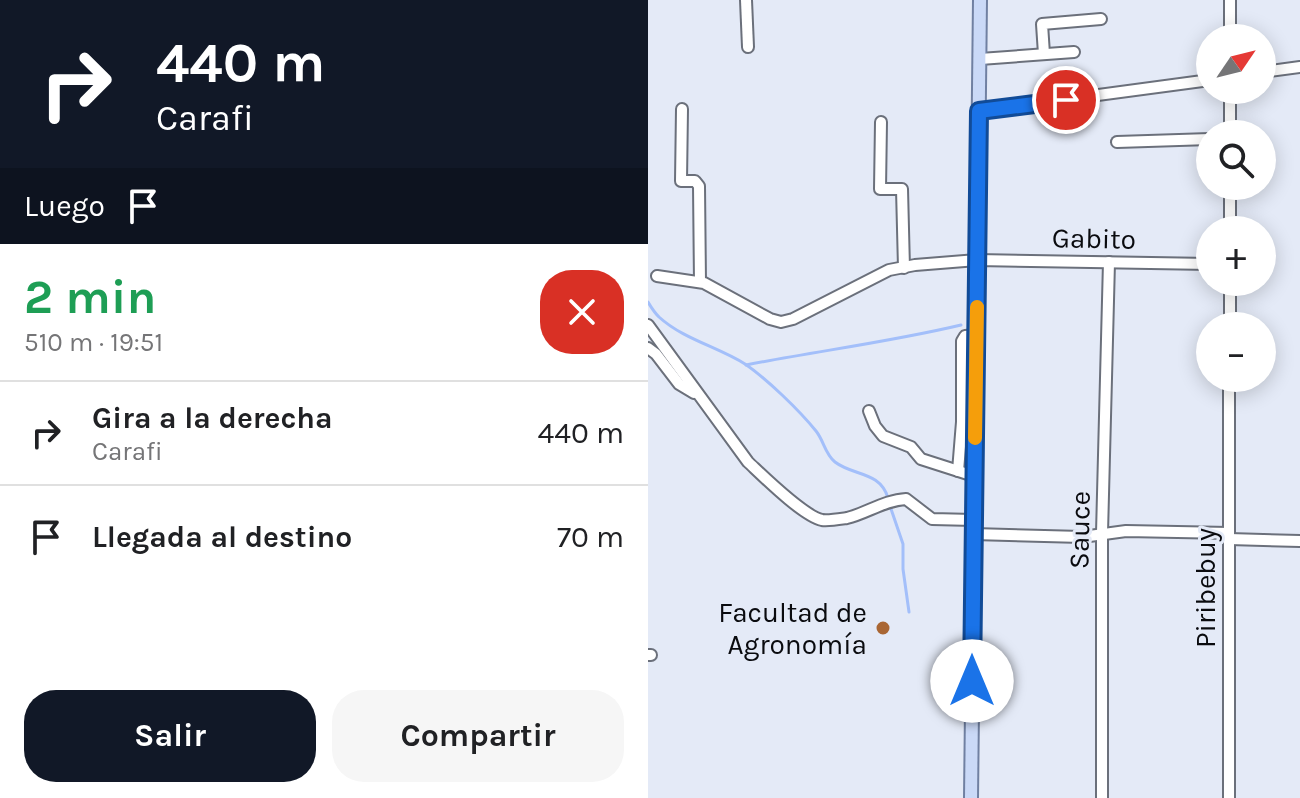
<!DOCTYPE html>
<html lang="es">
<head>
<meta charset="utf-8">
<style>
  :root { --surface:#fff; --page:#f6f6f6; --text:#202124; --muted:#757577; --line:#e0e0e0; --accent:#111827 }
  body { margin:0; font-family:Karla,sans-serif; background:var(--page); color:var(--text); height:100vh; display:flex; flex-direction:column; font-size:30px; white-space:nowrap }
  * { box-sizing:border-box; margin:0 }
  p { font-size:26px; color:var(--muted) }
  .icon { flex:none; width:44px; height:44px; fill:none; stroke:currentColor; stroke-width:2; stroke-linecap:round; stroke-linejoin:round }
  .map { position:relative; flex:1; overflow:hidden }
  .details { display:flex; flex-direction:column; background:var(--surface); width:648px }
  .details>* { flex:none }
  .top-card { background:#111827; color:#fff; overflow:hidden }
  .needle { width:52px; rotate:55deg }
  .controls { position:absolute; left:548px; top:24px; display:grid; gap:16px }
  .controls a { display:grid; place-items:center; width:80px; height:80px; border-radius:50%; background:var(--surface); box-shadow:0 4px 20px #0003; font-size:40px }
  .pin { position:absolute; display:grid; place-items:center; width:68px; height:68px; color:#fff; margin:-34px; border:4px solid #fff; border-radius:50%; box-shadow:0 2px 8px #0007 }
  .me { position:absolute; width:88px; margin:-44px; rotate:0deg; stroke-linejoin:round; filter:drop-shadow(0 0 6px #0008) }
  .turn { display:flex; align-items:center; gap:28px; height:168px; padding:0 24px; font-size:36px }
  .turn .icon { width:104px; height:104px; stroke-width:2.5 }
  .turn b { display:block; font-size:56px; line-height:68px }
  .then { display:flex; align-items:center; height:76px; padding:0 24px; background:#0003; gap:16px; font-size:30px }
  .round { display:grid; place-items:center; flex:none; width:84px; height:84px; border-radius:32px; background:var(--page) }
  .overview { display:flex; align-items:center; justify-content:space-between; height:136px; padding:0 24px }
  h1 { font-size:48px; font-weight:700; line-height:60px; color:#1e9e55 }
  .cta { display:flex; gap:16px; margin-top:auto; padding:16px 24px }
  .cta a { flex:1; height:92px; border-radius:32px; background:var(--accent); color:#fff; font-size:32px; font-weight:700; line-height:92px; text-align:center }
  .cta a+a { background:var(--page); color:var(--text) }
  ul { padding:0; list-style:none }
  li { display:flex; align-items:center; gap:24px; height:104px; padding:0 24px; border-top:2px solid var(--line) }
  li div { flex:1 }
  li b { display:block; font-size:30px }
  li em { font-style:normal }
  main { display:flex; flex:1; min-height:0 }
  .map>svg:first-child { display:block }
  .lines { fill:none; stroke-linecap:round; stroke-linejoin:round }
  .stream { stroke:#a3bffa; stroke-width:3 }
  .minor-casing { stroke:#6b707b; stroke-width:14 }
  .major-casing { stroke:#7080a2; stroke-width:16 }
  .minor { stroke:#fff; stroke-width:10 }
  .major { stroke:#cad9f7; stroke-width:12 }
  .route-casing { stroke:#114b97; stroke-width:20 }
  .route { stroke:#1a73e8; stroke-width:14 }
  .slow { stroke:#f59e0b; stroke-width:14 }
  .poi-dot { fill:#a96634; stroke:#e4eaf7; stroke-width:3 }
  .labels { text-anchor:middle; stroke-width:6; stroke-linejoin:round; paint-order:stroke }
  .street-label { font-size:28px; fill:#0a0b0f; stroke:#e4eaf7 }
  .poi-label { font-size:28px; fill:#0a0b0f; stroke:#e4eaf7; text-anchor:end }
</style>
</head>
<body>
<main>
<section class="details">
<div class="top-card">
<div class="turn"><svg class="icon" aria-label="right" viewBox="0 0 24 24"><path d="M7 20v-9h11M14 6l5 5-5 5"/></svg><div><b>440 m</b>Carafi</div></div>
<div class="then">Luego<svg class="icon" aria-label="arrive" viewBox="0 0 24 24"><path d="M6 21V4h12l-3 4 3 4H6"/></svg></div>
</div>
<div class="overview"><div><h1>2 min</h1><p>510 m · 19:51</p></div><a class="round" style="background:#d93025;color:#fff"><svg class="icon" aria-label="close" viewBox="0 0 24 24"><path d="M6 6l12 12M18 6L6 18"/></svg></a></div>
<ul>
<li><svg class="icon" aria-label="right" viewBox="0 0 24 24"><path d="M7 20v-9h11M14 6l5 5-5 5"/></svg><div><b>Gira a la derecha</b><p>Carafi</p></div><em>440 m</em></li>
<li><svg class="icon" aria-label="arrive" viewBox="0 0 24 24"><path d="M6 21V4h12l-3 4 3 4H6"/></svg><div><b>Llegada al destino</b></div><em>70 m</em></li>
</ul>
<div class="cta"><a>Salir</a><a>Compartir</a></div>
</section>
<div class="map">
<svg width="652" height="798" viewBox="0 0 652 798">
  <rect width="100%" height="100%" fill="#e4eaf7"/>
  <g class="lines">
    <g class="stream">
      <path d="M0,302C3,307 7,313 11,317C35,339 70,347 97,364C119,379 151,410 168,431C176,441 177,454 187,462C205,476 232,471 240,498"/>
      <path d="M98,365C169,351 242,342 313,325"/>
      <path d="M242,506L255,544V569L261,612"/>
    </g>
    <g class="minor-casing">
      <g id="minor">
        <path d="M98,0L100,47"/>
        <path d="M582,0V38"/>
        <path d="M396,54L394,24L453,19"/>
        <path d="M332,59L426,52"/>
        <path d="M614,72L652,67"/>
        <path d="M34,109L33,181H47L51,186L52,282"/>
        <path d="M331,111L562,80"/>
        <path d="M233,122L232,189H254L256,268"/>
        <path d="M582,134V90"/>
        <path d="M469,142L562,139"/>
        <path d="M582,230V186"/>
        <path d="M9,276L56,283L122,319L133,322L145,319L241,270L267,265L329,260L562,264"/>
        <path d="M0,325L100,462C115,476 155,516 174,520C180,521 192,519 199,518C219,513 237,500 258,499L284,519L326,520"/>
        <path d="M582,326V282"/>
        <path d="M0,348L8,354L31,384L46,393"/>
        <path d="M221,411L227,426L235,436L263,447L273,459L326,476"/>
        <path d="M310,471L314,422V341L317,336L329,335"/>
        <path d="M325,534L434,537L478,531L581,533"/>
        <path d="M581,539L652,541"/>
        <path d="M0,655H3"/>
        <path d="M454,798V533L461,262"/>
        <path d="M581,798V378"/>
      </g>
    </g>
    <g class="major-casing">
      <path id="major" d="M323,798L332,0"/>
    </g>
    <use href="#minor" class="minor"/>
    <use href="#major" class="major"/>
  </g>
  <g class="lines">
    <g class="route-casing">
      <path id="route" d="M324,681L331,111L418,100"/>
    </g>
    <use href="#route" class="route"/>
    <path class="slow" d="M327,438L329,307"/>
  </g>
  <circle class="poi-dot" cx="235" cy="628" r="8"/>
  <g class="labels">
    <g class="street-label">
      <text transform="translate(446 238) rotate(1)" y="10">Gabito</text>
      <text transform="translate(431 530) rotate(-89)" y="10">Sauce</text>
      <text transform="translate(557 588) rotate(-90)" y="10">Piribebuy</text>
    </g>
    <g class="poi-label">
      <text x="219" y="622">Facultad de<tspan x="219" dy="32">Agronomía</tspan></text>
    </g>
  </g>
</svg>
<div class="controls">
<a><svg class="needle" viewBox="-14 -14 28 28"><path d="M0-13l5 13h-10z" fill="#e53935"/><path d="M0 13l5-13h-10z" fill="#757577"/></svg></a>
<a><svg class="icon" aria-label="search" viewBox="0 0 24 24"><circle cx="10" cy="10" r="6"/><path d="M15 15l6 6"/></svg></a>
<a>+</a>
<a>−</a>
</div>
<div class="pin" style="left:418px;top:100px;background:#d93025"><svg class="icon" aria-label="arrive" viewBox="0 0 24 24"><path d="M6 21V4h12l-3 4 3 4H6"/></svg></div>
<svg class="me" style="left:324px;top:681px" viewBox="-20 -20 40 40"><circle r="19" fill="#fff"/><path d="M0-13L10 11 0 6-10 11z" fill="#1a73e8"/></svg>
</div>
</main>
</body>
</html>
